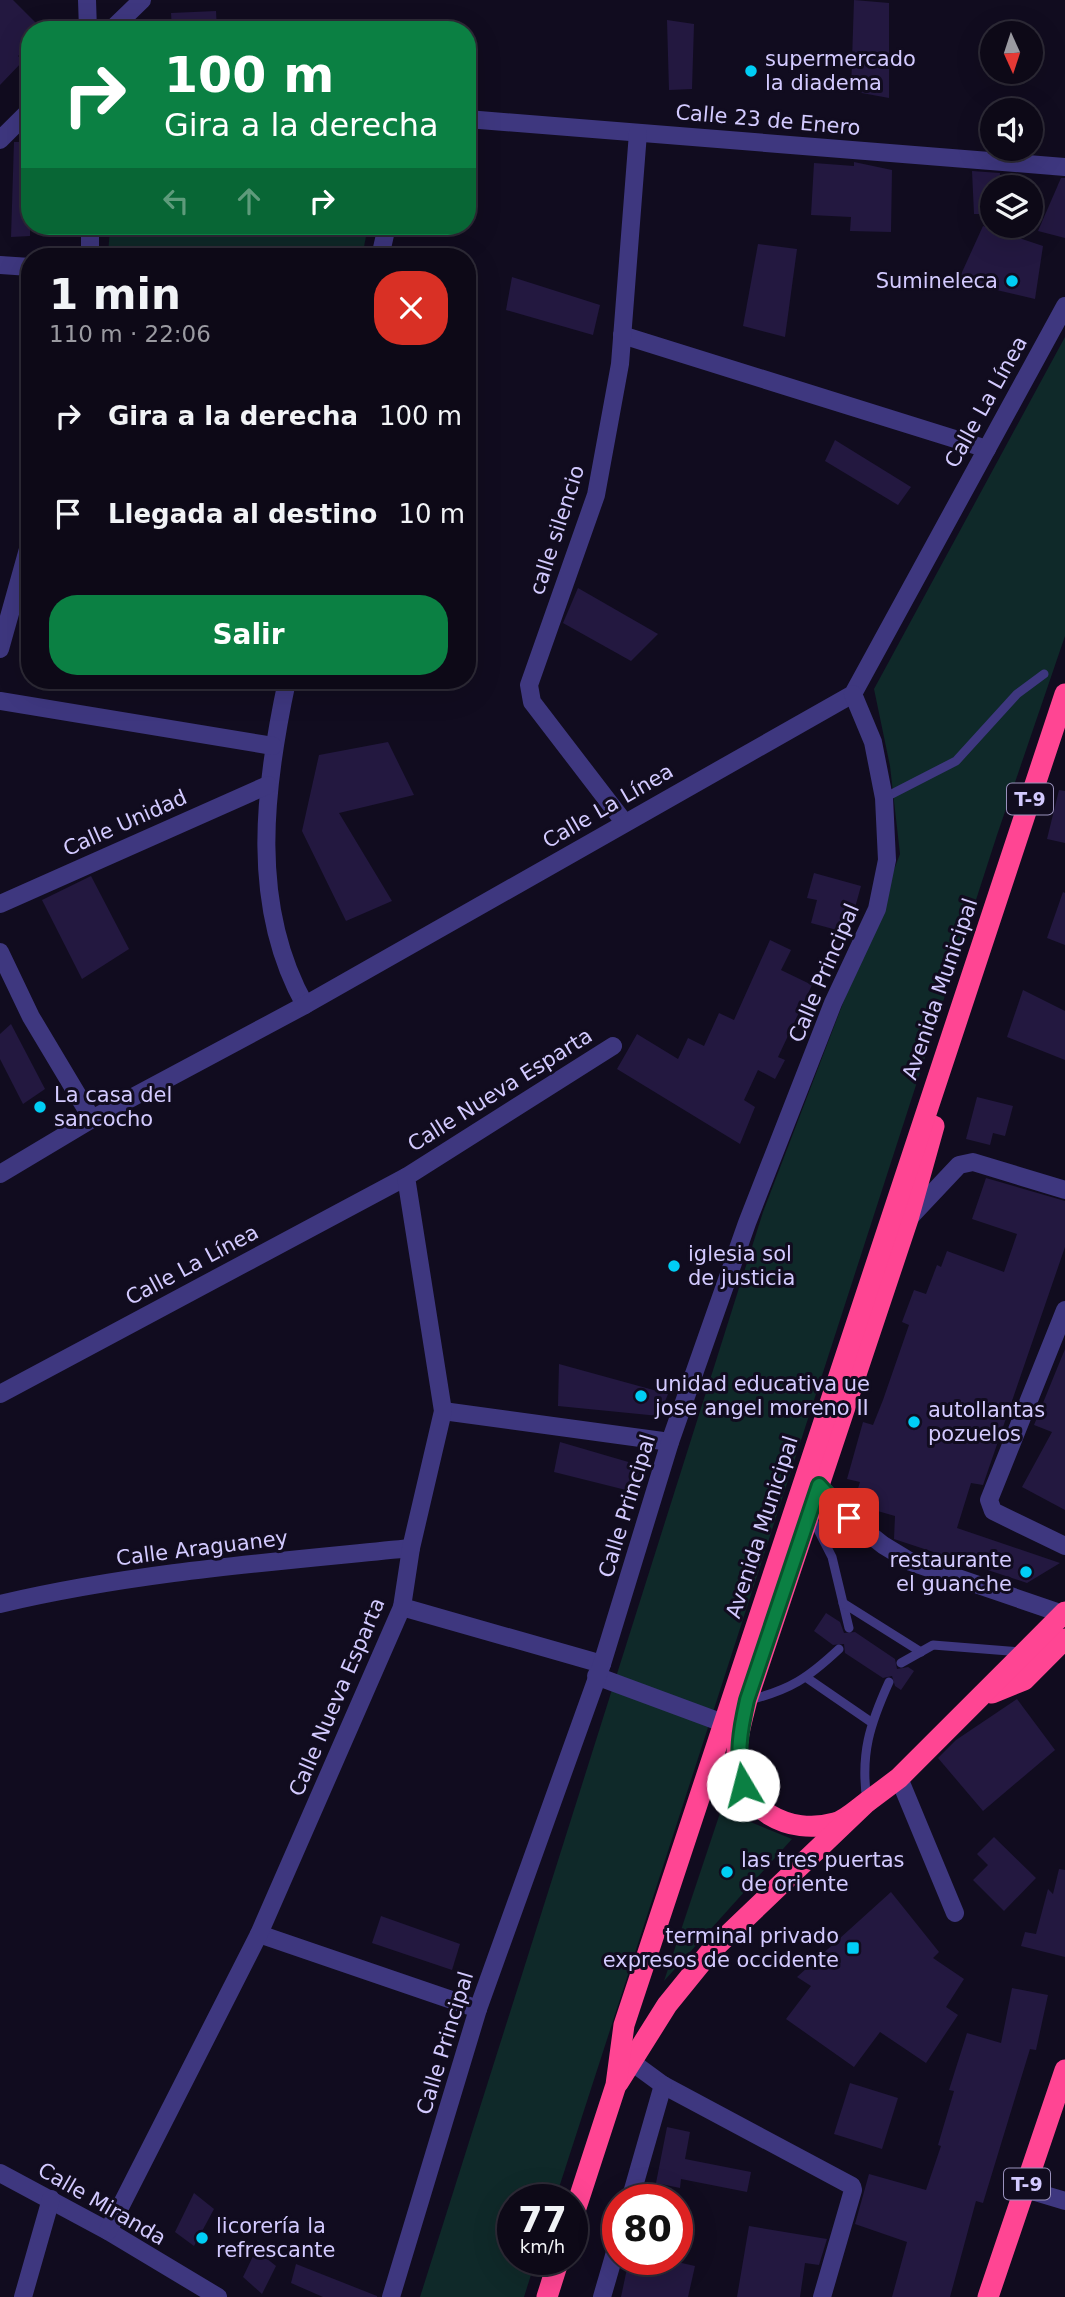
<!DOCTYPE html>
<html lang="es">
<head>
<meta charset="utf-8">
<style>
  :root { --surface:#0d0917; --page:#161220; --text:#f1f3f6; --muted:#9a9aa1; --line:#2d2a36; --accent:#0b8043 }
  body { margin:0; font-family:"DejaVu Sans",sans-serif; background:var(--page); color:var(--text); height:100vh; display:flex; flex-direction:column; font-size:26px; white-space:nowrap }
  * { box-sizing:border-box; margin:0 }
  p { font-size:23px; color:var(--muted) }
  .icon { flex:none; width:38px; height:38px; fill:none; stroke:currentColor; stroke-width:2; stroke-linecap:round; stroke-linejoin:round }
  .map { position:relative; flex:1; overflow:hidden }
  .panel { position:absolute; left:21px; top:248px; width:455px; height:441px; display:flex; flex-direction:column; background:var(--surface); border-radius:28px; box-shadow:0 7px 28px #0002,0 0 0 2px var(--line) }
  .panel>* { flex:none }
  .hud { position:absolute; left:21px; top:21px; width:455px; height:214px; border-radius:28px; box-shadow:0 7px 28px #0002,0 0 0 2px var(--line); background:#0b8043; color:#fff; overflow:hidden }
  .needle { width:46px; rotate:177deg }
  .buttons { position:absolute; left:980px; top:21px; display:grid; gap:14px }
  .buttons a { display:grid; place-items:center; width:63px; height:63px; border-radius:50%; background:var(--surface); box-shadow:0 7px 28px #0002,0 0 0 2px var(--line); font-size:35px }
  .speed { position:absolute; left:497px; top:2184px; display:flex; gap:14px; font-size:35px; font-weight:700; text-align:center }
  .speed>* { display:grid; place-content:center; width:91px; height:91px; border-radius:50%; background:var(--surface); box-shadow:0 7px 28px #0002,0 0 0 2px var(--line); line-height:1 }
  .speed small { font-size:18px; font-weight:400 }
  .speed .limit { border:10px solid #d22; background:#fff; color:#111 }
  .pin { position:absolute; display:grid; place-items:center; width:60px; height:60px; color:#fff; margin:-30px; border-radius:14px; box-shadow:0 4px 10px #0006 }
  .me { position:absolute; width:77px; margin:-38px; rotate:352deg; stroke-linejoin:round; filter:drop-shadow(0 0 5px #0008) }
  .turn { display:flex; align-items:center; gap:24px; height:147px; padding:0 28px; font-size:32px }
  .turn .icon { width:91px; height:91px; stroke-width:2.5 }
  .turn b { display:block; font-size:49px; line-height:60px }
  .lanes { display:flex; align-items:center; height:66px; padding:0 28px; background:#0003; justify-content:center; gap:35px; direction:ltr }
  .lanes .off { opacity:.35 }
  .round { display:grid; place-items:center; flex:none; width:74px; height:74px; border-radius:28px; background:var(--page) }
  .headline { display:flex; align-items:center; justify-content:space-between; height:119px; padding:0 28px }
  h1 { font-size:42px; font-weight:700; line-height:52px }
  .action { display:flex; gap:14px; margin-top:auto; padding:14px 28px }
  .action a { flex:1; height:80px; border-radius:28px; background:var(--accent); color:#fff; font-size:28px; font-weight:700; line-height:80px; text-align:center }
  ul { padding:0; list-style:none }
  li { display:flex; align-items:center; gap:21px; height:98px; padding:0 28px }
  li div { flex:1 }
  li b { display:block; font-size:26px }
  li em { font-style:normal }
  .map>svg:first-child { display:block }
  .green { fill:#0f2929 }
  .building { fill:#231840 }
  .lines { fill:none; stroke-linecap:round; stroke-linejoin:round }
  .lane { stroke:#3e377f; stroke-width:9 }
  .street { stroke:#3e377f; stroke-width:18 }
  .highway { stroke:#ff4593; stroke-width:21 }
  .route-casing { stroke:#07532c; stroke-width:18 }
  .route { stroke:#0b8043; stroke-width:12 }
  .poi-dot { fill:#00cef5; stroke:#110c1f; stroke-width:2.5 }
  .labels { text-anchor:middle; stroke-width:6; stroke-linejoin:round; paint-order:stroke }
  .shield { fill:#110c1f; stroke:#9991bc; stroke-width:2 }
  .shield-label { font-size:19px; font-weight:bold; fill:#d3caff }
  .poi-label { font-size:21px; fill:#d3caff; stroke:#110c1f; text-anchor:start }
  .street-label { font-size:21px; fill:#d3caff; stroke:#110c1f }
</style>
</head>
<body>
<div class="map">
<svg width="1065" height="2297" viewBox="0 0 1065 2297">
  <rect width="100%" height="100%" fill="#110c1f"/>
  <g class="green">
    <path d="M110,226H368L362,257H108Z"/>
    <path d="M1065,337V636L997,835L555,2200H513V2259H536L524,2297H420L763,1212L900,854L890,766L874,689Z"/>
    <path d="M721,1810L792,1839L664,1981Z"/>
  </g>
  <g class="building">
    <path d="M0,0H13L43,30H30V45L18,56L23,61L0,85Z"/>
    <path d="M854,0L889,3V98L851,91Z"/>
    <path d="M216,11L217,30H172L171,13Z"/>
    <path d="M667,20L694,24L692,89L669,90Z"/>
    <path d="M14,142H30V236L11,237Z"/>
    <path d="M854,162L892,170L891,232L850,231L851,217L811,215L814,163L854,166Z"/>
    <path d="M972,171L1000,173L999,187H992V214H974Z"/>
    <path d="M1061,178H1065V238L1038,231Z"/>
    <path d="M983,226L1043,246L1035,299L958,281Z"/>
    <path d="M758,244L797,249L785,337L743,326Z"/>
    <path d="M512,277L600,305L593,335L506,310Z"/>
    <path d="M835,440L911,487L898,505L825,461Z"/>
    <path d="M578,588L658,634L631,661L563,623Z"/>
    <path d="M388,742L414,795L339,813L392,901L346,921L302,831L319,755Z"/>
    <path d="M1059,790L1065,791V843L1047,839Z"/>
    <path d="M814,873L861,886L848,933L811,923L817,900L807,898Z"/>
    <path d="M91,876L129,949L82,979L42,900Z"/>
    <path d="M1063,892L1065,893V945L1047,938Z"/>
    <path d="M770,940L791,950L781,970L812,985L778,1057L785,1060L775,1079L758,1070L744,1100L755,1107L740,1144L617,1069L637,1034L678,1059L688,1038L704,1046L719,1013L734,1020Z"/>
    <path d="M1023,990L1065,1011V1060L1007,1037Z"/>
    <path d="M11,1024L45,1089L23,1104L0,1059V1034Z"/>
    <path d="M977,1097L1013,1106L1005,1136L993,1133L990,1145L966,1139Z"/>
    <path d="M986,1178L1065,1201V1247L983,1485L971,1483L957,1528L1060,1563L1027,1583L894,1539L895,1516L853,1504L860,1482L847,1479L863,1422L873,1425L883,1400L909,1325L902,1322L914,1290L926,1294L937,1265L941,1267L947,1251L1004,1272L1017,1234L972,1219Z"/>
    <path d="M1065,1349V1510L1022,1487L1052,1432L1034,1425Z"/>
    <path d="M559,1364L668,1394L659,1416L558,1406Z"/>
    <path d="M560,1442L642,1466L630,1491L554,1472Z"/>
    <path d="M826,1613L840,1622L844,1633L855,1632L895,1659L897,1669L908,1667L914,1671L901,1690L895,1686L892,1676L883,1678L845,1653L844,1644L833,1645L814,1631Z"/>
    <path d="M1017,1699L1055,1750L983,1811L938,1758L956,1740Z"/>
    <path d="M994,1837L1036,1878L1004,1911L973,1880L988,1865L977,1854Z"/>
    <path d="M1059,1869L1065,1870V1957L1021,1946L1025,1932L1036,1934L1048,1889L1053,1894Z"/>
    <path d="M891,1892L939,1952L933,1958L964,1979L946,2007L958,2015L926,2063L880,2032L854,2067L786,2019L811,1986L797,1977Z"/>
    <path d="M381,1916L460,1944L452,1970L372,1943Z"/>
    <path d="M1012,1988L1048,1995L1036,2050L1030,2049L983,2203L976,2201L950,2297H892L907,2242L855,2224L869,2174L926,2190L941,2146L938,2145L954,2091L949,2090L967,2033L1001,2043Z"/>
    <path d="M850,2083L898,2098L882,2149L834,2134Z"/>
    <path d="M667,2127L690,2132L685,2159L751,2172L747,2192L681,2179L680,2188L656,2183Z"/>
    <path d="M194,2193L214,2209L194,2246L175,2232Z"/>
    <path d="M749,2226L827,2239L819,2265L805,2263L800,2297H737Z"/>
    <path d="M256,2250L276,2266L262,2294L243,2277Z"/>
    <path d="M629,2259H664L695,2266L688,2297H621Z"/>
    <path d="M296,2264L377,2296V2297H323L291,2283Z"/>
  </g>
  <g class="lines">
    <g class="lane">
      <path d="M884,798L956,761L1017,694L1044,674"/>
      <path d="M812,1518L832,1557L849,1628"/>
      <path d="M843,1603L921,1652"/>
      <path d="M901,1663L933,1645L1021,1652"/>
      <path d="M807,1678L871,1722"/>
      <path d="M749,1700C790,1690 808,1678 839,1649"/>
      <path d="M867,1801C860,1754 870,1724 889,1682"/>
    </g>
    <g class="street">
      <path d="M87,0L88,30"/>
      <path d="M111,30L142,0"/>
      <path d="M467,119L1065,167"/>
      <path d="M0,140L30,110"/>
      <path d="M90,257V226"/>
      <path d="M380,257L387,226"/>
      <path d="M0,265L30,267"/>
      <path d="M622,335L987,449"/>
      <path d="M0,649L30,542"/>
      <path d="M287,681C264,788 249,905 305,1005"/>
      <path d="M0,701L273,746"/>
      <path d="M624,822L532,702L529,685L596,495L620,364L638,133"/>
      <path d="M0,904L268,785"/>
      <path d="M0,952L31,1017L92,1119"/>
      <path d="M0,1174L92,1119L305,1005L853,694L1065,306"/>
      <path d="M910,1217L959,1165L973,1162L1065,1190"/>
      <path d="M1065,1310L989,1500L993,1511L1065,1546"/>
      <path d="M0,1394L406,1177"/>
      <path d="M443,1411L670,1442"/>
      <path d="M819,1485L849,1518L883,1545L911,1562L1063,1614"/>
      <path d="M0,1604C135,1572 273,1562 411,1548"/>
      <path d="M402,1607L602,1664"/>
      <path d="M596,1676L723,1723"/>
      <path d="M899,1778L955,1913"/>
      <path d="M259,1934L478,2009"/>
      <path d="M633,2063L663,2085L852,2186L853,2190L822,2297"/>
      <path d="M0,2173L108,2231L218,2297"/>
      <path d="M1025,2189L1065,2201"/>
      <path d="M630,2200L663,2085"/>
      <path d="M108,2231L259,1934L402,1607L411,1548L443,1411L406,1177L613,1046"/>
      <path d="M23,2297L51,2199"/>
      <path d="M391,2297L478,2009L602,1664L670,1442L747,1223L833,1003L877,909L887,860L884,798L873,742L853,694"/>
      <path d="M602,2297L618,2242"/>
    </g>
    <g class="highway">
      <path d="M992,1693L1024,1680L1065,1639"/>
      <path d="M867,1802C857,1809 846,1820 835,1823C789,1836 740,1810 737,1759C736,1739 742,1720 747,1700L908,1219L934,1126"/>
      <path d="M618,2083L667,2005L710,1952L867,1802L899,1778L1065,1612"/>
      <path d="M572,2220L616,2085L624,2025L1065,694"/>
      <path d="M547,2297L559,2259"/>
      <path d="M988,2297L1065,2070"/>
    </g>
  </g>
  <g class="lines">
    <g class="route-casing">
      <path id="route" d="M743,1785C736,1755 740,1731 747,1700L819,1485L849,1518"/>
    </g>
    <use href="#route" class="route"/>
  </g>
  <g class="poi-dot">
    <circle cx="751" cy="71" r="7"/>
    <circle cx="1012" cy="281" r="7"/>
    <circle cx="40" cy="1107" r="7"/>
    <circle cx="674" cy="1266" r="7"/>
    <circle cx="641" cy="1396" r="7"/>
    <circle cx="914" cy="1422" r="7"/>
    <circle cx="1026" cy="1572" r="7"/>
    <circle cx="727" cy="1872" r="7"/>
    <rect x="846" y="1941" width="14" height="14" rx="3.5"/>
    <circle cx="202" cy="2238" r="7"/>
  </g>
  <g class="labels">
    <g class="shield">
      <rect x="1007" y="783.5" width="46" height="31" rx="5"/>
      <rect x="1004" y="2168.5" width="46" height="31" rx="5"/>
    </g>
    <g class="shield-label">
      <text x="1030" y="806">T-9</text>
      <text x="1027" y="2191">T-9</text>
    </g>
    <g class="poi-label">
      <text x="765" y="66">supermercado<tspan x="765" dy="24">la diadema</tspan></text>
      <text x="998" y="288" text-anchor="end">Sumineleca</text>
      <text x="54" y="1102">La casa del<tspan x="54" dy="24">sancocho</tspan></text>
      <text x="688" y="1261">iglesia sol<tspan x="688" dy="24">de justicia</tspan></text>
      <text x="655" y="1391">unidad educativa ue<tspan x="655" dy="24">jose angel moreno II</tspan></text>
      <text x="928" y="1417">autollantas<tspan x="928" dy="24">pozuelos</tspan></text>
      <text x="1012" y="1567" text-anchor="end">restaurante<tspan x="1012" dy="24">el guanche</tspan></text>
      <text x="741" y="1867">las tres puertas<tspan x="741" dy="24">de oriente</tspan></text>
      <text x="839" y="1943" text-anchor="end">terminal privado<tspan x="839" dy="24">expresos de occidente</tspan></text>
      <text x="216" y="2233">licorería la<tspan x="216" dy="24">refrescante</tspan></text>
    </g>
    <g class="street-label">
      <text transform="translate(768 120) rotate(5)" y="7">Calle 23 de Enero</text>
      <text transform="translate(986 402) rotate(-61)" y="7">Calle La Línea</text>
      <text transform="translate(557 530) rotate(-72)" y="7">calle silencio</text>
      <text transform="translate(608 806) rotate(-30)" y="7">Calle La Línea</text>
      <text transform="translate(125 823) rotate(-24)" y="7">Calle Unidad</text>
      <text transform="translate(824 973) rotate(-67)" y="7">Calle Principal</text>
      <text transform="translate(940 989) rotate(-71)" y="7">Avenida Municipal</text>
      <text transform="translate(500 1090) rotate(-32)" y="7">Calle Nueva Esparta</text>
      <text transform="translate(192 1265) rotate(-28)" y="7">Calle La Línea</text>
      <text transform="translate(627 1506) rotate(-73)" y="7">Calle Principal</text>
      <text transform="translate(762 1527) rotate(-72)" y="7">Avenida Municipal</text>
      <text transform="translate(202 1548) rotate(-7)" y="7">Calle Araguaney</text>
      <text transform="translate(337 1697) rotate(-67)" y="7">Calle Nueva Esparta</text>
      <text transform="translate(445 2043) rotate(-73)" y="7">Calle Principal</text>
      <text transform="translate(102 2204) rotate(30)" y="7">Calle Miranda</text>
    </g>
  </g>
</svg>
<div class="buttons">
<a><svg class="needle" viewBox="-14 -14 28 28"><path d="M0-13l5 13h-10z" fill="#e53935"/><path d="M0 13l5-13h-10z" fill="#9a9aa1"/></svg></a>
<a><svg class="icon" aria-label="sound" viewBox="0 0 24 24"><path d="M4 9h4l5-4v14l-5-4H4zM17 9q2 3 0 6"/></svg></a>
<a><svg class="icon" aria-label="layers" viewBox="0 0 24 24"><path d="M12 4l9 5-9 5-9-5zM3 14l9 5 9-5"/></svg></a>
</div>
<div class="speed"><div>77<small>km/h</small></div><div class="limit">80</div></div>
<div class="pin" style="left:849px;top:1518px;background:#d93025"><svg class="icon" aria-label="arrive" viewBox="0 0 24 24"><path d="M6 21V4h12l-3 4 3 4H6"/></svg></div>
<svg class="me" style="left:743px;top:1785px" viewBox="-20 -20 40 40"><circle r="19" fill="#fff"/><path d="M0-13L10 11 0 6-10 11z" fill="#0b8043"/></svg>
<div class="hud">
<div class="turn"><svg class="icon" aria-label="right" viewBox="0 0 24 24"><path d="M7 20v-9h11M14 6l5 5-5 5"/></svg><div><b>100 m</b>Gira a la derecha</div></div>
<div class="lanes"><svg class="icon off" aria-label="left" viewBox="0 0 24 24"><path d="M17 20v-9H6M10 6l-5 5 5 5"/></svg><svg class="icon off" aria-label="ahead" viewBox="0 0 24 24"><path d="M12 20V5M6 11l6-6 6 6"/></svg><svg class="icon" aria-label="right" viewBox="0 0 24 24"><path d="M7 20v-9h11M14 6l5 5-5 5"/></svg></div>
</div>
<section class="panel">
<div class="headline"><div><h1>1 min</h1><p>110 m · 22:06</p></div><a class="round" style="background:#d93025;color:#fff"><svg class="icon" aria-label="close" viewBox="0 0 24 24"><path d="M6 6l12 12M18 6L6 18"/></svg></a></div>
<ul>
<li><svg class="icon" aria-label="right" viewBox="0 0 24 24"><path d="M7 20v-9h11M14 6l5 5-5 5"/></svg><div><b>Gira a la derecha</b></div><em>100 m</em></li>
<li><svg class="icon" aria-label="arrive" viewBox="0 0 24 24"><path d="M6 21V4h12l-3 4 3 4H6"/></svg><div><b>Llegada al destino</b></div><em>10 m</em></li>
</ul>
<div class="action"><a>Salir</a></div>
</section>
</div>
</body>
</html>
